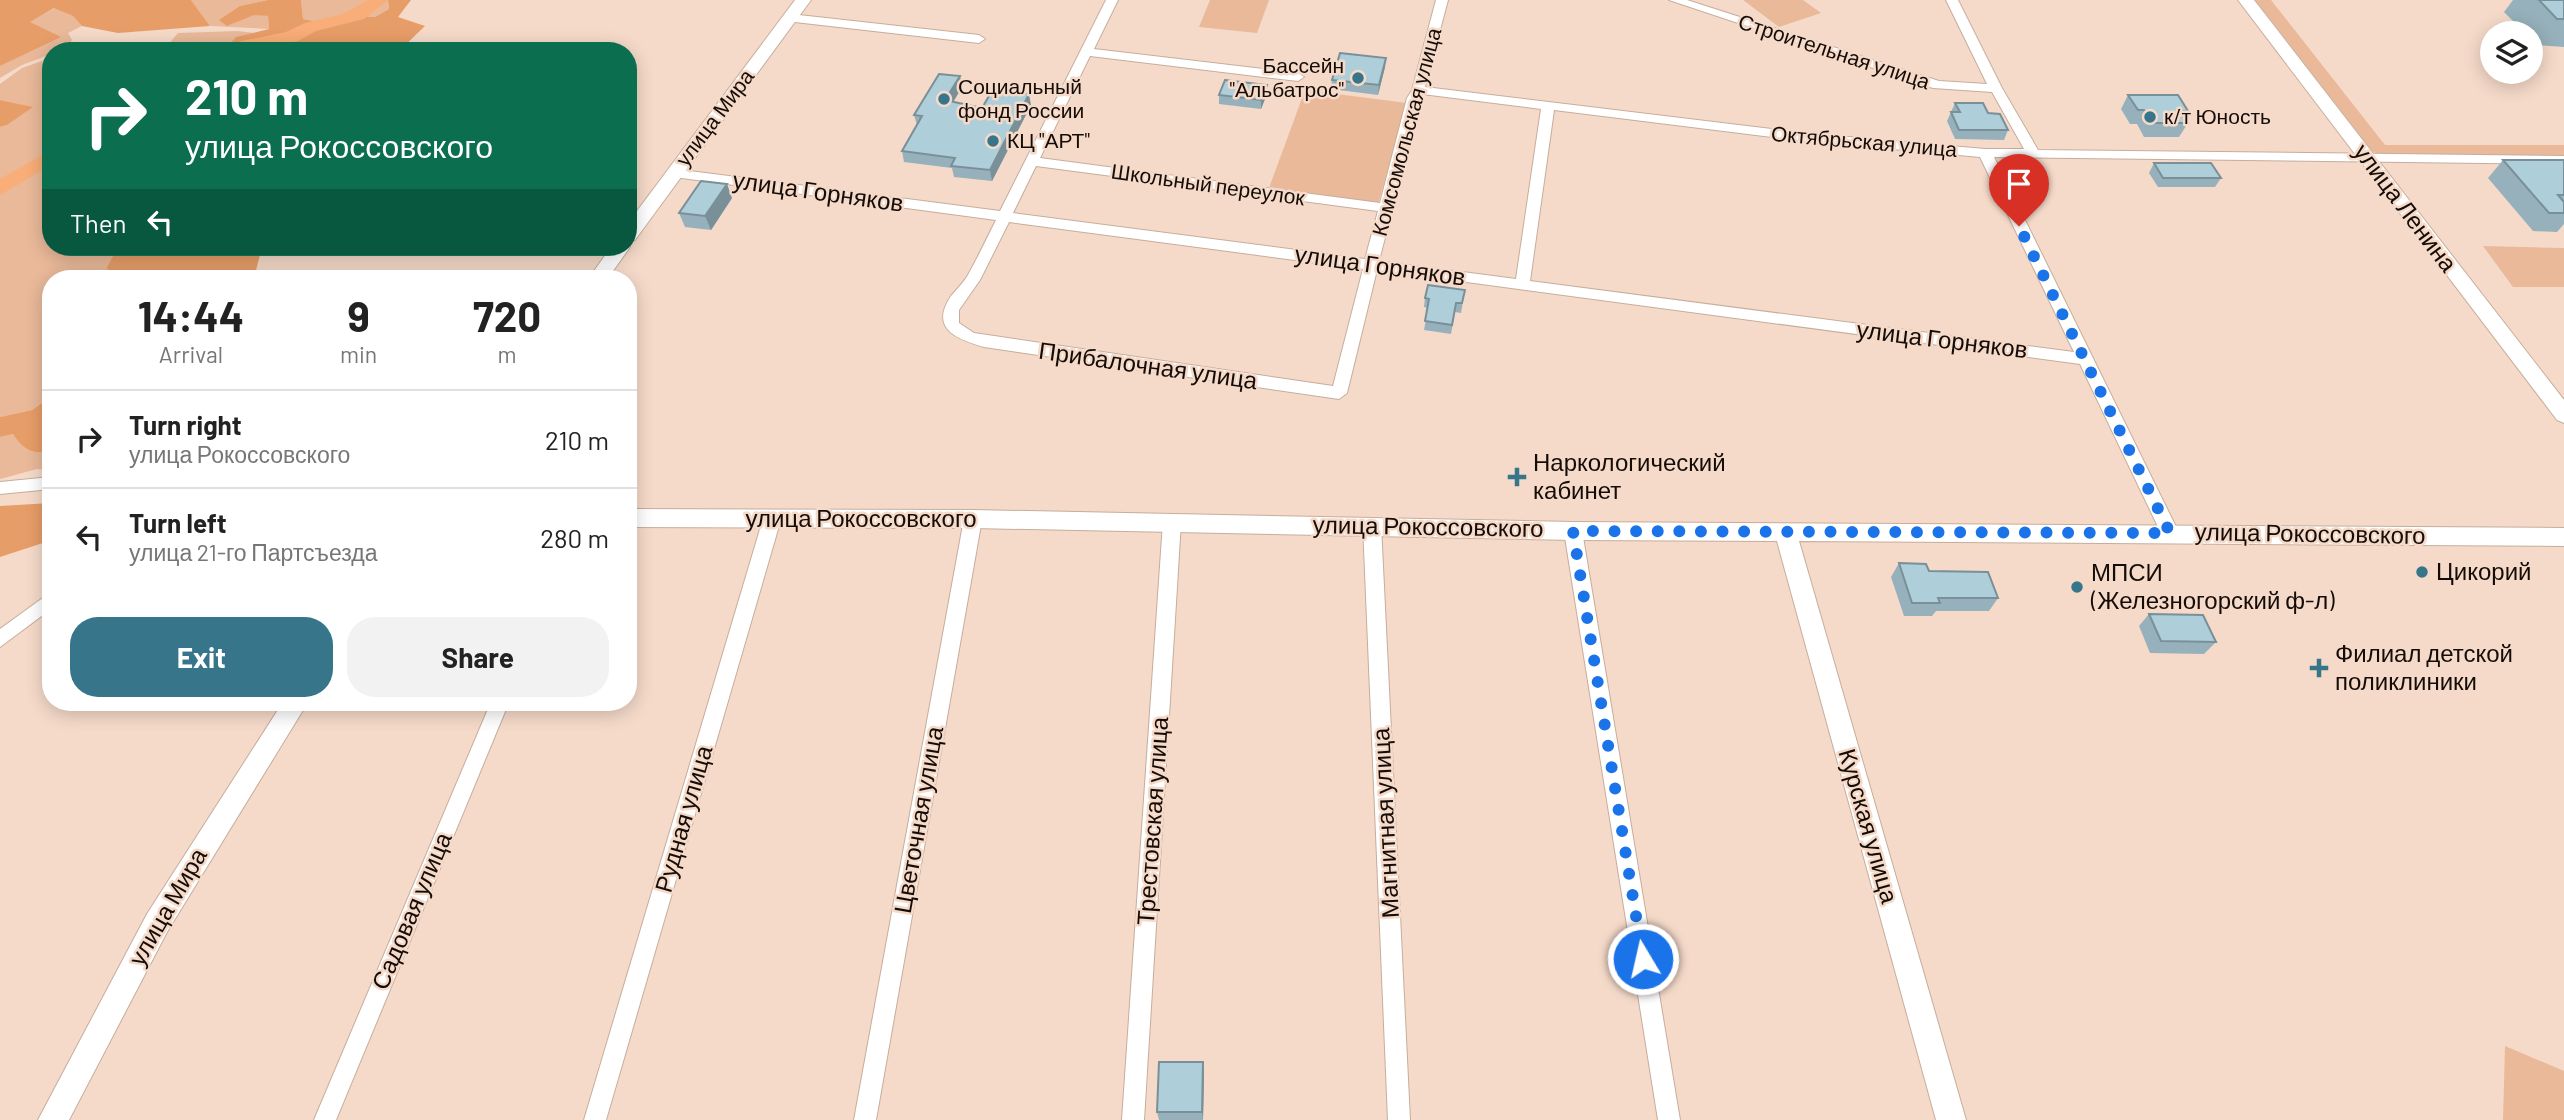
<!DOCTYPE html>
<html lang="en">
<head>
<meta charset="utf-8">
<style>
  :root { --surface:#fff; --page:#f2f2f2; --text:#222; --muted:#767676; --line:#e0e0e0; --accent:#37768a }
  body { margin:0; font-family:Barlow,sans-serif; background:var(--page); color:var(--text); height:100vh; display:flex; flex-direction:column; font-size:26px; white-space:nowrap }
  * { box-sizing:border-box; margin:0 }
  p { font-size:23px; color:var(--muted) }
  .icon { flex:none; width:38px; height:38px; fill:none; stroke:currentColor; stroke-width:2; stroke-linecap:round; stroke-linejoin:round }
  .map { position:relative; flex:1; overflow:hidden }
  .sheet { position:absolute; left:42px; top:270px; width:595px; height:441px; display:flex; flex-direction:column; background:var(--surface); border-radius:28px; box-shadow:0 4px 18px #0003 }
  .sheet>* { flex:none }
  .top-card { position:absolute; left:42px; top:42px; width:595px; height:214px; border-radius:28px; box-shadow:0 4px 18px #0003; background:#0b6e4f; color:#fff; overflow:hidden }
  .controls { position:absolute; left:2480px; top:21px; display:grid; gap:14px }
  .controls a { display:grid; place-items:center; width:63px; height:63px; border-radius:50%; background:var(--surface); box-shadow:0 4px 18px #0003; font-size:35px }
  .pin { position:absolute; display:grid; place-items:center; width:60px; height:60px; color:#fff; margin:-72px -30px; border-radius:50% 50% 50% 0; rotate:-45deg; box-shadow:0 0 7px #0007 }
  .pin .icon { rotate:45deg }
  .me { position:absolute; width:77px; margin:-38px; rotate:351deg; stroke-linejoin:round; filter:drop-shadow(0 0 5px #0008) }
  .turn { display:flex; align-items:center; gap:24px; height:147px; padding:0 28px; font-size:32px }
  .turn .icon { width:91px; height:91px; stroke-width:2.5 }
  .turn b { display:block; font-size:49px; line-height:60px }
  .then { display:flex; align-items:center; height:66px; padding:0 28px; background:#0003; gap:14px; font-size:26px }
  .eta { display:flex; justify-content:space-evenly; align-items:center; height:119px; text-align:center }
  .eta b { font-size:42px; font-weight:700; line-height:49px }
  .cta { display:flex; gap:14px; margin-top:auto; padding:14px 28px }
  .cta a { flex:1; height:80px; border-radius:28px; background:var(--accent); color:#fff; font-size:28px; font-weight:700; line-height:80px; text-align:center }
  .cta a+a { background:var(--page); color:var(--text) }
  ul { padding:0; list-style:none }
  li { display:flex; align-items:center; gap:21px; height:98px; padding:0 28px; border-top:2px solid var(--line) }
  li div { flex:1 }
  li b { display:block; font-size:26px }
  li em { font-style:normal }
  .map>svg:first-child { display:block }
  .green { fill:#e9b999 }
  .forest { fill:#e79d68 }
  .lines { fill:none; stroke-linecap:round; stroke-linejoin:round }
  .river { fill:#f9ad78; fill-rule:evenodd }
  .minor-casing { stroke:#c6ad9c; stroke-width:2 }
  .major-casing { stroke:#c6ad9c; stroke-width:2 }
  .minor { fill:#fff; fill-rule:evenodd }
  .major { fill:#fff; fill-rule:evenodd }
  .wall { fill:#96b1bb }
  .shaded-wall { fill:#7a9098 }
  .building { fill:#aeced9; stroke:#7a9098; stroke-width:2 }
  .route { stroke:#1a73e8; stroke-width:12; stroke-dasharray:0 21.6 }
  .poi-dot { fill:#37768a; stroke:#f5dac9; stroke-width:2.5 }
  .labels { text-anchor:middle; stroke-width:5; stroke-linejoin:round; paint-order:stroke }
  .far-street-label { font-size:21px; fill:#150c07; stroke:#f5dac9 }
  .far-poi-label { font-size:21px; fill:#150c07; stroke:#f5dac9; text-anchor:start }
  .street-label { font-size:24px; fill:#150c07; stroke:#f5dac9 }
  .poi-label { font-size:24px; fill:#150c07; stroke:#f5dac9; text-anchor:start }
</style>
</head>
<body>
<div class="map">
<svg width="2564" height="1120" viewBox="0 0 2564 1120">
  <rect width="100%" height="100%" fill="#f5dac9"/>
  <g class="green">
    <path d="M191,0H268L240,6L227,26L254,14L268,16L269,29L210,26Z"/>
    <path d="M301,0H388L389,9L375,17L345,16L318,22L303,19Z"/>
    <path d="M1210,0H1269L1257,33L1199,27Z"/>
    <path d="M1743,0H1803L1821,13L1779,27Z"/>
    <path d="M2255,0H2271L2385,145H2564V156L2378,154L2372,151Z"/>
    <path d="M55,8L73,16L82,26L68,33L72,40C67,50 61,51 51,51V54L22,65L0,78V66L60,37L29,22Z"/>
    <path d="M238,31L254,33L236,38L227,48L228,51H113L166,47L178,33Z"/>
    <path d="M45,60L46,65L51,66V247H118L107,267L109,275L107,278H51V397L32,410L0,417V127L7,125L32,107L0,100V84L22,68Z"/>
    <path d="M1305,90L1407,103L1378,204L1269,188Z"/>
    <path d="M2483,246L2564,248V287H2513Z"/>
    <path d="M13,434C23,450 32,455 51,451V470L37,469L0,479V437Z"/>
    <path d="M2505,1046L2564,1071V1120H2503Z"/>
  </g>
  <g class="forest">
    <path d="M0,0H191L210,26L118,33L82,26L73,16L54,8L30,22L61,37L0,66Z"/>
    <path d="M268,0H301L303,19L318,22L345,16L375,17L389,9L388,0H411L398,17L425,26L399,51H228L226,48L236,37L269,29L268,16L254,15L227,26L219,20L240,6Z"/>
    <path d="M0,100L33,107L7,125L0,127Z"/>
    <path d="M118,247H262L254,278H107L109,275L107,267Z"/>
    <path d="M51,397V451C32,455 23,450 13,434L0,437V417L32,410Z"/>
    <path d="M51,503V537L46,542L0,557V506Z"/>
  </g>
  <g class="lines">
    <g class="river">
      <path d="M368,0H388L364,19L316,31L298,41L250,51H224L241,41L286,32L305,23L343,14Z"/>
      <path d="M51,150V165L0,195V179Z"/>
    </g>
    <g class="minor-casing">
      <g id="minor">
        <path d="M1106,0H1118L1094,49L1298,73L1304,77L1298,81L1090,56L1040,158L1380,203L1407,98L1412,90L1436,0H1448L1425,87L1804,133L1985,149H2024L1992,92L1933,88L1669,0H1687L1939,81L1987,84L1946,0H1958L2002,88L2038,150L2564,156V164L1994,157L2179,533L2176,538H2164L2161,533L2080,364L1377,270L1347,393L1339,399L984,347C957,339 929,329 951,296C957,289 964,282 968,275C978,257 987,238 996,220L674,177L667,173L674,169L1000,211ZM1422,94L1541,109L1516,279L1379,261ZM1554,110L1804,141L1980,157L2074,352L1530,281ZM1036,166L1378,211L1365,259L1013,213ZM1009,222L1363,269L1333,386L974,333L959,323V310L980,280Z"/>
        <path d="M790,14L979,35L985,39L979,43L786,21V15Z"/>
        <path d="M51,477V489L0,494V482Z"/>
        <path d="M772,512L778,514L781,519L606,1120H584L763,519L766,514Z"/>
        <path d="M973,512L979,514L982,519L876,1120H854L964,519L967,514Z"/>
        <path d="M1172,515L1178,517L1181,522L1144,1120H1122L1163,522L1166,517Z"/>
        <path d="M1372,518L1378,520L1381,525L1410,1120H1388L1363,525L1366,520Z"/>
        <path d="M1573,524L1579,526L1582,531L1680,1120H1658L1564,531L1567,526Z"/>
        <path d="M51,592V609L0,647V629Z"/>
        <path d="M491,702H509L336,1120H314Z"/>
      </g>
    </g>
    <g class="major-casing">
      <g id="major">
        <path d="M795,0H811L635,240L628,242V223Z"/>
        <path d="M2238,0H2254L2564,400V423L2557,420Z"/>
        <path d="M628,244L630,247L608,278H589L611,247H628Z"/>
        <path d="M628,509L973,510L1573,522L2564,528V546L1799,541L1966,1120H1936L1777,541L1573,540L973,528L628,527Z"/>
        <path d="M283,702H308L167,932L69,1120H38L147,914Z"/>
      </g>
    </g>
    <use href="#minor" class="minor"/>
    <use href="#major" class="major"/>
  </g>
  <g class="wall">
    <path d="M2513,0H2564V47L2536,45L2530,39V33H2525L2504,12Z"/>
    <path d="M1385,67L1378,95L1331,89L1332,80Z"/>
    <path d="M962,87L953,102L982,108L1031,105L992,181L954,177L952,168L904,162L902,151L917,125L914,115Z"/>
    <path d="M1267,94L1261,109L1219,104V95Z"/>
    <path d="M2128,95L2188,111L2184,118L2188,123L2179,137H2144L2137,124H2130L2121,109Z"/>
    <path d="M1955,103L1988,113L2008,130L2004,140L1955,139L1947,121Z"/>
    <path d="M2503,160H2564V224L2557,232L2533,231L2488,178Z"/>
    <path d="M2154,163L2221,178L2215,187H2158L2149,173Z"/>
    <path d="M732,198L711,230L685,227L679,213Z"/>
    <path d="M1465,290L1461,313L1455,312L1451,334L1424,330L1428,308L1424,307L1425,298Z"/>
    <path d="M1899,563L1929,571L1998,598L1989,611H1936L1932,616H1904L1891,577Z"/>
    <path d="M2149,614L2216,642L2204,654L2150,653L2139,626Z"/>
    <path d="M1204,1071L1203,1120H1159L1157,1112Z"/>
  </g>
  <g class="shaded-wall">
    <path d="M1386,58L1385,67L1378,95L1379,85Z"/>
    <path d="M960,76L962,87L948,111L945,100Z"/>
    <path d="M1267,85V94L1261,109V100Z"/>
    <path d="M1029,94L1031,105L992,181L990,170Z"/>
    <path d="M727,184L732,198L711,230L705,216Z"/>
    <path d="M1203,1062L1204,1071L1203,1120L1202,1112Z"/>
  </g>
  <g class="building">
    <path d="M2539,0H2564V19H2557Z"/>
    <path d="M1340,53L1386,58L1379,85L1332,80Z"/>
    <path d="M939,74L960,76L945,100L982,108L993,89L1029,94L990,170L951,166L955,158L902,151L922,116L914,115Z"/>
    <path d="M1225,80L1267,85L1261,100L1219,95Z"/>
    <path d="M2128,95H2178L2188,111H2179L2188,123H2152L2144,110H2138Z"/>
    <path d="M1955,103H1983L1988,113L2000,114L2008,130H1959L1951,112H1960Z"/>
    <path d="M2503,160H2564V195H2558L2564,202V213H2549Z"/>
    <path d="M2154,163H2211L2221,178H2163Z"/>
    <path d="M701,181L727,184L705,216L679,213Z"/>
    <path d="M1428,285L1465,290L1462,303H1456L1452,325L1425,321L1429,299L1425,298Z"/>
    <path d="M1899,563L1926,564L1929,571L1988,572L1998,598H1938L1940,603H1912Z"/>
    <path d="M2149,614L2203,615L2216,642L2161,641Z"/>
    <path d="M1159,1062H1203L1202,1112H1157Z"/>
  </g>
  <g class="lines">
    <path class="route" d="M1643,959L1573,531L2170,533L2019,226"/>
  </g>
  <g class="poi-dot">
    <circle cx="1358" cy="78" r="7"/>
    <circle cx="944" cy="99" r="7"/>
    <circle cx="2150" cy="117" r="7"/>
    <circle cx="993" cy="141" r="7"/>
    <path d="M1513.5 466.5h7v7h7v7h-7v7h-7v-7h-7v-7h7z"/>
    <circle cx="2422" cy="572" r="7"/>
    <circle cx="2077" cy="587" r="7"/>
    <path d="M2315.5 657.5h7v7h7v7h-7v7h-7v-7h-7v-7h7z"/>
  </g>
  <g class="labels">
    <g class="far-street-label">
      <text transform="translate(1834 52) rotate(18)" y="7">Строительная улица</text>
      <text transform="translate(715 118) rotate(-53)" y="7">улица Мира</text>
      <text transform="translate(1407 132) rotate(-75)" y="7">Комсомольская улица</text>
      <text transform="translate(1864 142) rotate(5)" y="7">Октябрьская улица</text>
      <text transform="translate(1208 185) rotate(8)" y="7">Школьный переулок</text>
    </g>
    <g class="far-poi-label">
      <text x="1344" y="73" text-anchor="end">Бассейн<tspan x="1344" dy="24">"Альбатрос"</tspan></text>
      <text x="958" y="94">Социальный<tspan x="958" dy="24">фонд России</tspan></text>
      <text x="2164" y="124">к/т Юность</text>
      <text x="1007" y="148">КЦ "АРТ"</text>
    </g>
    <g class="street-label">
      <text transform="translate(818 192) rotate(8)" y="8">улица Горняков</text>
      <text transform="translate(2405 208) rotate(53)" y="8">улица Ленина</text>
      <text transform="translate(1380 266) rotate(8)" y="8">улица Горняков</text>
      <text transform="translate(1942 340) rotate(7)" y="8">улица Горняков</text>
      <text transform="translate(1148 366) rotate(8)" y="8">Прибалочная улица</text>
      <text x="861" y="527">улица Рокоссовского</text>
      <text transform="translate(1428 527) rotate(1)" y="8">улица Рокоссовского</text>
      <text transform="translate(2310 534) rotate(1)" y="8">улица Рокоссовского</text>
      <text transform="translate(684 819) rotate(-74)" y="8">Рудная улица</text>
      <text transform="translate(919 820) rotate(-80)" y="8">Цветочная улица</text>
      <text transform="translate(1153 821) rotate(-86)" y="8">Трестовская улица</text>
      <text transform="translate(1386 823) rotate(-93)" y="8">Магнитная улица</text>
      <text transform="translate(1868 826) rotate(74)" y="8">Курская улица</text>
      <text transform="translate(168 907) rotate(-60)" y="8">улица Мира</text>
      <text transform="translate(412 911) rotate(-67)" y="8">Садовая улица</text>
    </g>
    <g class="poi-label">
      <text x="1533" y="471">Наркологический<tspan x="1533" dy="28">кабинет</tspan></text>
      <text x="2436" y="580">Цикорий</text>
      <text x="2091" y="581">МПСИ<tspan x="2091" dy="28">(Железногорский ф-л)</tspan></text>
      <text x="2335" y="662">Филиал детской<tspan x="2335" dy="28">поликлиники</tspan></text>
    </g>
  </g>
</svg>
<div class="controls">
<a><svg class="icon" aria-label="layers" viewBox="0 0 24 24"><path d="M12 4l9 5-9 5-9-5zM3 14l9 5 9-5"/></svg></a>
</div>
<div class="pin" style="left:2019px;top:226px;background:#d93025"><svg class="icon" aria-label="arrive" viewBox="0 0 24 24"><path d="M6 21V4h12l-3 4 3 4H6"/></svg></div>
<svg class="me" style="left:1643px;top:959px" viewBox="-20 -20 40 40"><circle r="17" fill="#1a73e8" stroke="#fff" stroke-width="3"/><path d="M0-11L8 9 0 5-8 9z" fill="#fff"/></svg>
<div class="top-card">
<div class="turn"><svg class="icon" aria-label="right" viewBox="0 0 24 24"><path d="M7 20v-9h11M14 6l5 5-5 5"/></svg><div><b>210 m</b>улица Рокоссовского</div></div>
<div class="then">Then<svg class="icon" aria-label="left" viewBox="0 0 24 24"><path d="M17 20v-9H6M10 6l-5 5 5 5"/></svg></div>
</div>
<section class="sheet">
<div class="eta">
<div><b>14:44</b><p>Arrival</p></div>
<div><b>9</b><p>min</p></div>
<div><b>720</b><p>m</p></div>
</div>
<ul>
<li><svg class="icon" aria-label="right" viewBox="0 0 24 24"><path d="M7 20v-9h11M14 6l5 5-5 5"/></svg><div><b>Turn right</b><p>улица Рокоссовского</p></div><em>210 m</em></li>
<li><svg class="icon" aria-label="left" viewBox="0 0 24 24"><path d="M17 20v-9H6M10 6l-5 5 5 5"/></svg><div><b>Turn left</b><p>улица 21-го Партсъезда</p></div><em>280 m</em></li>
</ul>
<div class="cta"><a>Exit</a><a>Share</a></div>
</section>
</div>
</body>
</html>
